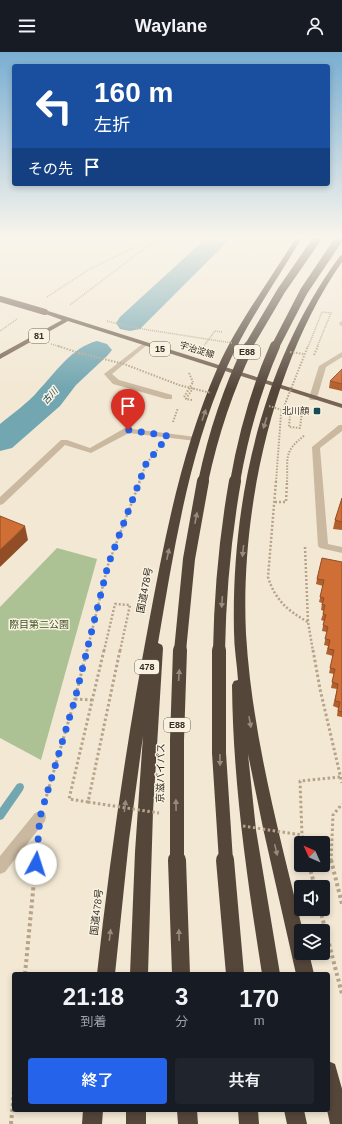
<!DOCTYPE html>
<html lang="ja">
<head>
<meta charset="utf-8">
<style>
  :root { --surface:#171b24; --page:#20242c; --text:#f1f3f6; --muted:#9ea1a6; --accent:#2563eb }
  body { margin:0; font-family:Arial,"Noto Sans JP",sans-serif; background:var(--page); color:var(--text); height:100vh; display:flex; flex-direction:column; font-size:15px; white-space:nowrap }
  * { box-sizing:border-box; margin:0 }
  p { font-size:13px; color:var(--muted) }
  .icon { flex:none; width:22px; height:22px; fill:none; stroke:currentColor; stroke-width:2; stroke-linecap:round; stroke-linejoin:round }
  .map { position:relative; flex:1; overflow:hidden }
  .panel { position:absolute; left:12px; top:920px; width:318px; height:140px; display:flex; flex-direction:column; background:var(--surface); border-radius:4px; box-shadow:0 2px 6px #0003 }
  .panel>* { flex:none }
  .top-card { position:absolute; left:12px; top:12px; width:318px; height:122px; border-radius:4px; box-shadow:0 2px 6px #0003; background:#1a4fa0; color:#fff; overflow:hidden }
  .needle { width:26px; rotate:315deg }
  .buttons { position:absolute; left:294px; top:784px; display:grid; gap:8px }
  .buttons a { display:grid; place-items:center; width:36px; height:36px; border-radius:4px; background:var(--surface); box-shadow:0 2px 6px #0003; font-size:20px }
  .pin { position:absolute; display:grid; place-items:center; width:34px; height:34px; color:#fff; margin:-41px -17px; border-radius:50% 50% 50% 0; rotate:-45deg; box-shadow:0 0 4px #0007 }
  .pin .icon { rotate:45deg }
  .me { position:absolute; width:44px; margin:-22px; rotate:5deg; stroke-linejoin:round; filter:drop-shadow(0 0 3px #0008) }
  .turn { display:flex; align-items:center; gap:14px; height:84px; padding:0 16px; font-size:18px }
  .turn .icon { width:52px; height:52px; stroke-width:2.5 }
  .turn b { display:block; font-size:28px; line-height:34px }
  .then { display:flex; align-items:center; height:38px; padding:0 16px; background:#0003; gap:8px; font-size:15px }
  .eta { display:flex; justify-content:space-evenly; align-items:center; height:68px; text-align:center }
  .eta b { font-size:24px; font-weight:600; line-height:28px }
  .action { display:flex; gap:8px; margin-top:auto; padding:8px 16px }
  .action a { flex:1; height:46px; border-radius:4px; background:var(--accent); color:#fff; font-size:16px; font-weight:600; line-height:46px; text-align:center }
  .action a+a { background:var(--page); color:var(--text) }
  header { display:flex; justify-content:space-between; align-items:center; height:52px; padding:0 16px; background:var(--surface); font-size:18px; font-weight:600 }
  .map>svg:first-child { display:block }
  .green { fill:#acc194 }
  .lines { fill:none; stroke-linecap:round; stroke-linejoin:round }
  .stream { fill:#72a6b1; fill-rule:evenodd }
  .river { fill:#72a6b1; fill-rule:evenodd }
  .path-far4 { stroke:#b6a38a; stroke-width:1.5; stroke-dasharray:1 1; stroke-linecap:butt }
  .path-far3 { stroke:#b6a38a; stroke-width:2; stroke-dasharray:1.5 1.5; stroke-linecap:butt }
  .path-far2 { stroke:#b6a38a; stroke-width:2.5; stroke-dasharray:2 2; stroke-linecap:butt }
  .path-far1 { stroke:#b6a38a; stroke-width:3; stroke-dasharray:2.5 2.5; stroke-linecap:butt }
  .path { stroke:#b6a38a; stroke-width:4; stroke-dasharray:3 3; stroke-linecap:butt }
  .street { fill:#cab9a0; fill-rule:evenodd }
  .primary { fill:#776454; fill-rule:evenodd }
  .highway { fill:#55463a; fill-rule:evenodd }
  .path-bridge-far3 { stroke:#b6a38a; stroke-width:1.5; stroke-dasharray:1 1; stroke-linecap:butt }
  .path-bridge-far2 { stroke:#b6a38a; stroke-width:2; stroke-dasharray:1.5 1.5; stroke-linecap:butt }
  .path-bridge-far1 { stroke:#b6a38a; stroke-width:2.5; stroke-dasharray:2 2; stroke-linecap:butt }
  .path-bridge { stroke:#b6a38a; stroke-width:3; stroke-dasharray:2.5 2.5; stroke-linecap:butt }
  .primary-bridge { stroke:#776454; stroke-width:6 }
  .highway-bridge-far4 { stroke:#55463a; stroke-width:8 }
  .highway-bridge-far3 { stroke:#55463a; stroke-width:10 }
  .highway-bridge-far2 { stroke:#55463a; stroke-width:12 }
  .highway-bridge-far1 { stroke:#55463a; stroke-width:14 }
  .highway-bridge { stroke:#55463a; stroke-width:18 }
  .wall { fill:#b25f2e }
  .shaded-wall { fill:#914e26 }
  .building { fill:#cf6f36; stroke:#914e26 }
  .oneway { fill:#978b7d }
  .route { stroke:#2563eb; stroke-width:7; stroke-dasharray:0 12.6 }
  .poi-dot { fill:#174a57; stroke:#faf2e1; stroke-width:1.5 }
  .labels { text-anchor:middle; stroke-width:3; stroke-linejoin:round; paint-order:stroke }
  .shield { fill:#faf2e1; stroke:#6f675d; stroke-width:1 }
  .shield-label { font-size:9px; font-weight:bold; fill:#342b24 }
  .far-street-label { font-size:9px; fill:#342b24; stroke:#faf2e1 }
  .far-water-label { font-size:9px; font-style:italic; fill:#174a57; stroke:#faf2e1 }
  .far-poi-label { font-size:9px; fill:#342b24; stroke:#faf2e1; text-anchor:end }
  .street-label { font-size:10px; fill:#342b24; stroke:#faf2e1 }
  .park-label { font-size:10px; fill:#3d5326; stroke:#faf2e1 }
</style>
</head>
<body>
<header><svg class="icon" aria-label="menu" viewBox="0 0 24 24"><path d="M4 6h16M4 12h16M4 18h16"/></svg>Waylane<svg class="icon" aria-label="person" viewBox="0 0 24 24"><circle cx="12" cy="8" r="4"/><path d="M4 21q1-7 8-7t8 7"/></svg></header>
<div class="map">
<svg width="342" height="1072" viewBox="0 0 342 1072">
  <rect width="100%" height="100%" fill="#f2e8d4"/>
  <path class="green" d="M57,496L97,507L41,708L0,686V555Z"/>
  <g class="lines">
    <path class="stream" d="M20,731L23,732L24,735L23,738L3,767L0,768V756L17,732Z"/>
    <g class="river">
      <path d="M205,187H230L140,277L130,279L120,277L116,271L120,265Z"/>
      <path d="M97,289L107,292L112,298L107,304L76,333L60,354L12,396L0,399V372C13,361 28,351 38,339C55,321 72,295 97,289Z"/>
    </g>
    <g class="path-far4">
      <path d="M47,245L88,218L152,187"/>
      <path d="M70,253L157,187"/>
      <path d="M0,279L17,267"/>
      <path d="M51,292L61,295"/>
      <path d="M203,295L215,279L222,280"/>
    </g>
    <g class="path-far3">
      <path d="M58,294L79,301"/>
      <path d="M202,296L203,294"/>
      <path d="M189,321L193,330"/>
      <path d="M184,345L193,330"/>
      <path d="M192,348L186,347L193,336"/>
      <path d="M298,356L302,360L310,361"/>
      <path d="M285,362L290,363L289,375L300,376L302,360"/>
      <path d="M173,370L178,356"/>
      <path d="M139,430L146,412L158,397"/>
      <path d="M287,430C288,405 283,400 305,383"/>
    </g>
    <g class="path-far2">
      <path d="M275,450H286L287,429"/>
      <path d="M305,495L308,570L313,599"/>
      <path d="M87,599L108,513L140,429"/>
      <path d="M104,599L115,552L130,553L120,599"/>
    </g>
    <g class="path-far1">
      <path d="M104,598L69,747L88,750L120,598"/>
      <path d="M313,598L320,637L342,731"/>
      <path d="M75,647L92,648"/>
      <path d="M45,749L75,647L87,598"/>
      <path d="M304,791L302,783L300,729L340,725"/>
      <path d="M36,809L37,799"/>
      <path d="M331,809L333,763L342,752"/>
    </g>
    <g class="path">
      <path d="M331,808L342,852"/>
      <path d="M309,813L315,835"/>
      <path d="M320,857L342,942"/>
      <path d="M25,922L36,808"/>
      <path d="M11,1072L14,1039"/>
    </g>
    <g class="street">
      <path d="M342,269V274L340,273L339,271Z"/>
      <path d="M145,290L148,292L147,293L112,322L119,328L172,343V347H166L113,332L104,322Z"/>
      <path d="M342,300V305L326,315L317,346L316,348H310L309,346L319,314Z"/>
      <path d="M339,373H342V379L320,396L328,492L342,495V501L320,496L318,494L312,395Z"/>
      <path d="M125,376L196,385L200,387L196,389L129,381L91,401L65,393L3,452L0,453V445L61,388H67L90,396Z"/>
      <path d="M40,759L45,761L46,765L45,769L5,820L0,822V804L35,761Z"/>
    </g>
    <path class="primary" d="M45,258L342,352V356L68,269L0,307V302L62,268L43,261L42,260Z"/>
    <g class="highway">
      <path d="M295,187H301C276,230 247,270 227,315C188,403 174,498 158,591L162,593L163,596L153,759L148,922H130L135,800L143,684L129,788L115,922H97C110,804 127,687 149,570C165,484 182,397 217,317C238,270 269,230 295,187Z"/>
      <path d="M342,203V210C272,310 240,461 246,582C252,682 279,782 303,879H301V901H309L314,922H296L263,776L248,702L256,778L280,922H262C247,826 233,731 232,633L234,629L238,628C237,612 234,596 234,580C231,449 262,310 340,204Z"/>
      <path d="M328,1009L335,1012L342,1037V1072H330L327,1058Z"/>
      <path d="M83,1058H103L102,1072H82Z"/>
      <rect x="126" y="1058" width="20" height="14"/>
      <path d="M177,1058H197L198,1072H178Z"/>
      <path d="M238,1058H258L259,1072H239Z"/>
      <path d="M284,1058H304L307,1072H287Z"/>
    </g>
    <g class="path-bridge-far3">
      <path d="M107,269L130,275L232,291"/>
      <path d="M308,295L322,260L331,261L317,295"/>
    </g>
    <g class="path-bridge-far2">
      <path d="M290,300L304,302"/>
      <path d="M79,301L124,312L179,333L211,341"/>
      <path d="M314,303L318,294"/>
      <path d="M269,354L282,358"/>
      <path d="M276,430L281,362L308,294"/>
    </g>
    <path class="path-bridge-far1" d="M276,429L268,525C275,548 288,559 308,570"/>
    <g class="path-bridge">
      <path d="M88,750L159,761"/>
      <path d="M243,774L302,783"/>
    </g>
    <path class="primary-bridge" d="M0,247L45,260"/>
    <g class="highway-bridge-far4">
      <path d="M248,295L281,239L317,187"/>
      <path d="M275,295L304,239L339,187"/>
    </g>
    <g class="highway-bridge-far3">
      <path d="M203,430C213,383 228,337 249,294"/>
      <path d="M235,430C243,384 256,337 275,294"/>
    </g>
    <g class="highway-bridge-far2">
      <path d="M180,599L189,507L203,429"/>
      <path d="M219,599C220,542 225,486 235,429"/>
    </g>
    <g class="highway-bridge-far1">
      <path d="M219,598V701L226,809"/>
      <path d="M177,809V688L180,598"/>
    </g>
    <g class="highway-bridge">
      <path d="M177,808L181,922"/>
      <path d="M225,808L235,922"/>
    </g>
  </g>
  <g class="wall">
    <path d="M342,317V339L329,336L330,329Z"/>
    <path d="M342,446V478L333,477L335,468Z"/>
    <path d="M342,510V665L337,664L338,656L333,654L337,637L331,636L334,622L329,621L333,604L326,602L328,594L324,593L327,580L322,579L324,569L321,568L324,559L321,558L322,551L319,550L323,534L316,532L317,527Z"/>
  </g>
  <path class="shaded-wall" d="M25,474L28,488L0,515V498Z"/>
  <g class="building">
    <path d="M342,317V332L330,329Z"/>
    <path d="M342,446V470L335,468Z"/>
    <path d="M0,464L25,474L0,498Z"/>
    <path d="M322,506L342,510V660L338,659L340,650L335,649L338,632L332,630L335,617L330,616L334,598L328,597L330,588L325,587L328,575L323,573L326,563L323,562L325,553H322L324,546L320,545L324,528L317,527Z"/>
  </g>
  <defs><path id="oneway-solid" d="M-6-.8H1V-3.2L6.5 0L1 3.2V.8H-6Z"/></defs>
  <g class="oneway">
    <use href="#oneway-solid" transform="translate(204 363) rotate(-71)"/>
    <use href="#oneway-solid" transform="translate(265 371) rotate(107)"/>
    <use href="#oneway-solid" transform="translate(196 466) rotate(-79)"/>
    <use href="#oneway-solid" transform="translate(243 499) rotate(96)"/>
    <use href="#oneway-solid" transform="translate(168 502) rotate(-78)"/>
    <use href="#oneway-solid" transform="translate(222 550) rotate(94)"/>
    <use href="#oneway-solid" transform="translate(179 623) rotate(-86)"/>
    <use href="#oneway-solid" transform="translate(250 670) rotate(80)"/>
    <use href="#oneway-solid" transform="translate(220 708) rotate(89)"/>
    <use href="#oneway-solid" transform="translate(176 753) rotate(-91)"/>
    <use href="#oneway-solid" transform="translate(125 754) rotate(-83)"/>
    <use href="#oneway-solid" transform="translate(276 798) rotate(77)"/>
    <use href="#oneway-solid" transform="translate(110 883) rotate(-83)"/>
    <use href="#oneway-solid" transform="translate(179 883) rotate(-91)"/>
  </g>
  <linearGradient id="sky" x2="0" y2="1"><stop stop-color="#79aed2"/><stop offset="0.55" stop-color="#f9f5ec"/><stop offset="1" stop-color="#f9f5ec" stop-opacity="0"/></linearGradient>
  <rect width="342" height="337" fill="url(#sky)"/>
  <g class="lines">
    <path class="route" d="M36,812L40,765L75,647L108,513L146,412L168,384L128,378"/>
  </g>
  <rect class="poi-dot" x="313" y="355" width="8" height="8" rx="2"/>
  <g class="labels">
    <g class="shield">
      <rect x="29" y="277" width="20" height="14" rx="3"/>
      <rect x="150" y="290" width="20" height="14" rx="3"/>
      <rect x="234" y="293" width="26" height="14" rx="3"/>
      <rect x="135" y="608" width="24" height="14" rx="3"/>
      <rect x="164" y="666" width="26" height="14" rx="3"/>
    </g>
    <g class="shield-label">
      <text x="39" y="287">81</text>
      <text x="160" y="300">15</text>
      <text x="247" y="303">E88</text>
      <text x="147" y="618">478</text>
      <text x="177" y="676">E88</text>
    </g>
    <g class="far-street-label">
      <text transform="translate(197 298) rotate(17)" y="3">宇治淀線</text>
    </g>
    <g class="far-water-label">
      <text transform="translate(50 344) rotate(-48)" y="3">古川</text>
    </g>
    <g class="far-poi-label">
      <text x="309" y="362">北川顔</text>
    </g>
    <g class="street-label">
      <text transform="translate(144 538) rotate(-79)" y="4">国道478号</text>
      <text transform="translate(160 721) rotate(-89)" y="4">京滋バイパス</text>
      <text transform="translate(96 860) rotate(-83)" y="4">国道478号</text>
    </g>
    <g class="park-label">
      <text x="39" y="576">際目第二公園</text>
    </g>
  </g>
</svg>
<div class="buttons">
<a><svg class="needle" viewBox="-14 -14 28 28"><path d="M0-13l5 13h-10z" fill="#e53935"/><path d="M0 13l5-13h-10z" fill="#9ea1a6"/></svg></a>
<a><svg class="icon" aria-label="sound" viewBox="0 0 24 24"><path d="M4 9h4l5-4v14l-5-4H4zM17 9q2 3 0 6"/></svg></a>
<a><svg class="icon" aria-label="layers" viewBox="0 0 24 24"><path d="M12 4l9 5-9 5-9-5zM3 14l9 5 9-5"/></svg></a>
</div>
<div class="pin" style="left:128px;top:378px;background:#d93025"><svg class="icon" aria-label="arrive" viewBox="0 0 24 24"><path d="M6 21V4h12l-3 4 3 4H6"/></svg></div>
<svg class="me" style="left:36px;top:812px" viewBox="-20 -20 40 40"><circle r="19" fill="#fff"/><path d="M0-13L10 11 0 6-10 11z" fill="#2563eb"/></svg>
<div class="top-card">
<div class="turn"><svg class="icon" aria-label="left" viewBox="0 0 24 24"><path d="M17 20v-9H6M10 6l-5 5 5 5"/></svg><div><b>160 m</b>左折</div></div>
<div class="then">その先<svg class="icon" aria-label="arrive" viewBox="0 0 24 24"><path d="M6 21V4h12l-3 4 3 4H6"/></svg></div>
</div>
<section class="panel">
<div class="eta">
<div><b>21:18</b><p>到着</p></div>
<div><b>3</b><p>分</p></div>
<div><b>170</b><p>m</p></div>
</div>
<div class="action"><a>終了</a><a>共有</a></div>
</section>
</div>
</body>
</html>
